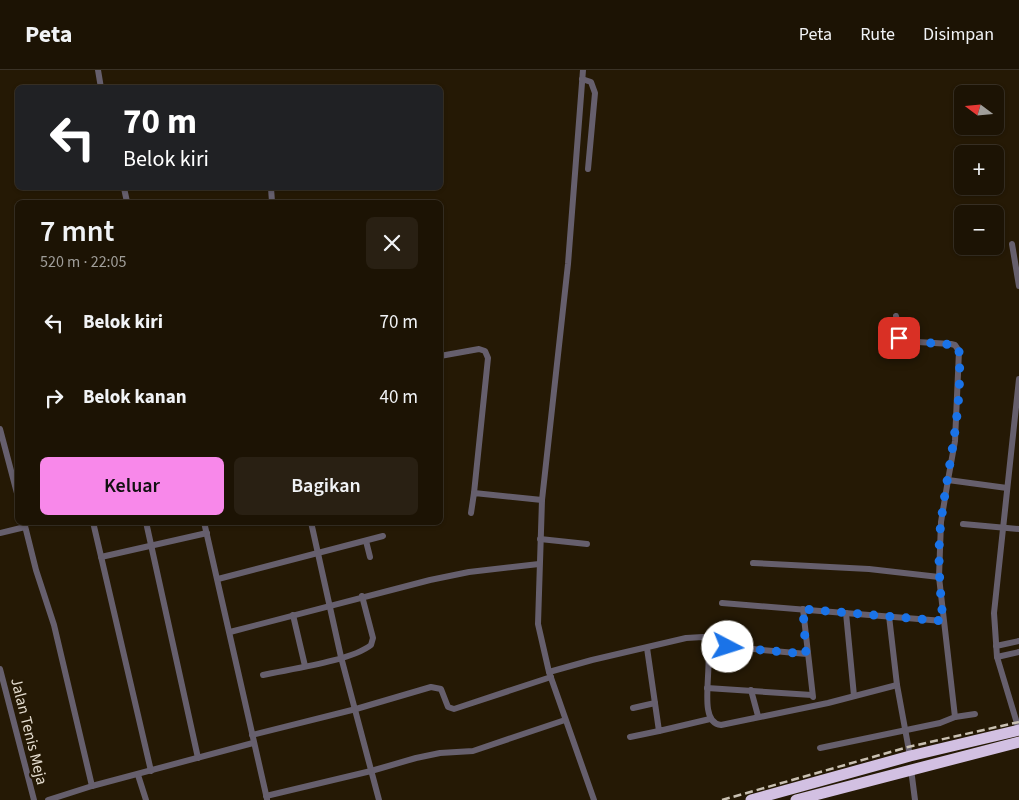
<!DOCTYPE html>
<html lang="id">
<head>
<meta charset="utf-8">
<style>
  :root { --surface:#1c1304; --page:#292013; --text:#f1f3f6; --muted:#a09e9a; --line:#3a3226; --accent:#f888ea }
  body { margin:0; font-family:"Source Sans 3",sans-serif; background:var(--page); color:var(--text); height:100vh; display:flex; flex-direction:column; font-size:19px; white-space:nowrap }
  * { box-sizing:border-box; margin:0 }
  p { font-size:16px; color:var(--muted) }
  .icon { flex:none; width:28px; height:28px; fill:none; stroke:currentColor; stroke-width:2; stroke-linecap:round; stroke-linejoin:round }
  .map { position:relative; flex:1; overflow:hidden }
  .side { position:absolute; left:15px; top:130px; width:428px; height:325px; display:flex; flex-direction:column; background:var(--surface); border-radius:8px; box-shadow:0 1px 4px #0004,0 0 0 1px var(--line) }
  .side>* { flex:none }
  .top-card { position:absolute; left:15px; top:15px; width:428px; height:105px; border-radius:8px; box-shadow:0 1px 4px #0004,0 0 0 1px var(--line); background:#202124; color:#fff; overflow:hidden }
  .needle { width:32px; rotate:286deg }
  .fabs { position:absolute; left:954px; top:15px; display:grid; gap:10px }
  .fabs a { display:grid; place-items:center; width:50px; height:50px; border-radius:8px; background:var(--surface); box-shadow:0 1px 4px #0004,0 0 0 1px var(--line); font-size:25px }
  .pin { position:absolute; display:grid; place-items:center; width:42px; height:42px; color:#fff; margin:-21px; border-radius:10px; box-shadow:0 2px 8px #0006 }
  .me { position:absolute; width:55px; margin:-28px; rotate:95deg; stroke-linejoin:round; filter:drop-shadow(0 0 4px #0008) }
  .turn { display:flex; align-items:center; gap:18px; height:105px; padding:0 25px; font-size:22px }
  .turn .icon { width:65px; height:65px; stroke-width:2.5 }
  .turn b { display:block; font-size:35px; line-height:42px }
  .round { display:grid; place-items:center; flex:none; width:52px; height:52px; border-radius:8px; background:var(--page) }
  .overview { display:flex; align-items:center; justify-content:space-between; height:85px; padding:0 25px }
  h1 { font-size:30px; font-weight:600; line-height:38px }
  .button { display:flex; gap:10px; margin-top:auto; padding:10px 25px }
  .button a { flex:1; height:58px; border-radius:8px; background:var(--accent); color:#111; font-size:20px; font-weight:600; line-height:58px; text-align:center }
  .button a+a { background:var(--page); color:var(--text) }
  ul { padding:0; list-style:none }
  li { display:flex; align-items:center; gap:15px; height:75px; padding:0 25px }
  li div { flex:1 }
  li b { display:block; font-size:19px }
  li em { font-style:normal }
  header { display:flex; align-items:center; gap:30px; box-sizing:border-box; height:70px; padding:0 25px; background:var(--surface); border-bottom:1px solid var(--line) }
  header strong { font-size:24px }
  nav { display:flex; gap:28px; margin-inline-start:auto; font-size:18px }
  .map>svg:first-child { display:block }
  .lines { fill:none; stroke-linecap:round; stroke-linejoin:round }
  .street { stroke:#665f6d; stroke-width:6 }
  .highway { stroke:#d2c0e2; stroke-width:11 }
  .rail { stroke:#c9c0b2; stroke-width:2.5; stroke-dasharray:8 4; stroke-linecap:butt }
  .route { stroke:#1a73e8; stroke-width:9; stroke-dasharray:0 16.2 }
  .labels { text-anchor:middle; stroke-width:4.5; stroke-linejoin:round; paint-order:stroke }
  .street-label { font-size:16px; fill:#e6ded1; stroke:#251905 }
</style>
</head>
<body>
<header>
<strong>Peta</strong>
<nav><a>Peta</a><a>Rute</a><a>Disimpan</a></nav>
</header>
<div class="map">
<svg width="1019" height="730" viewBox="0 0 1019 730">
  <rect width="100%" height="100%" fill="#251905"/>
  <g class="lines">
    <g class="street">
      <path d="M98,0L101,18"/>
      <path d="M583,0L568,194L542,430L538,554L549,602L594,730"/>
      <path d="M582,9L591,12L595,23L588,99"/>
      <path d="M124,118L127,132"/>
      <path d="M271,118L272,132"/>
      <path d="M1012,174L1019,216"/>
      <path d="M896,246L901,271L951,274L955,275L959,281L955,371L948,410L1007,418"/>
      <path d="M440,286L479,279L485,281L488,288L474,423"/>
      <path d="M1019,309L994,543L997,587L1019,660"/>
      <path d="M0,359L18,427"/>
      <path d="M471,443L474,423L542,430"/>
      <path d="M24,452L36,500L54,555L92,716"/>
      <path d="M93,452L151,701"/>
      <path d="M146,452L198,688"/>
      <path d="M204,452L267,729"/>
      <path d="M311,452L341,587L379,730"/>
      <path d="M963,454L1019,459"/>
      <path d="M0,463L25,457"/>
      <path d="M540,469L587,474"/>
      <path d="M366,471L370,487"/>
      <path d="M101,487L207,463"/>
      <path d="M753,493L869,499L939,507"/>
      <path d="M218,509L383,466"/>
      <path d="M722,533L943,551"/>
      <path d="M803,539L813,627"/>
      <path d="M846,543L854,626"/>
      <path d="M293,545L305,596"/>
      <path d="M889,546L897,615L910,686"/>
      <path d="M230,562L430,510L469,502L539,494"/>
      <path d="M708,575L807,584"/>
      <path d="M996,576L1019,571"/>
      <path d="M647,578L659,661L710,649"/>
      <path d="M997,587L1019,582"/>
      <path d="M0,599L34,730"/>
      <path d="M549,602L592,590L686,568L703,567C719,580 693,653 721,655L828,633L897,615"/>
      <path d="M263,605C290,599 351,591 371,575L373,568L362,526"/>
      <path d="M707,618L812,625"/>
      <path d="M751,620L758,646"/>
      <path d="M633,638L655,633"/>
      <path d="M955,647L975,644"/>
      <path d="M252,665L356,639L431,617L441,619L448,637L454,639L551,607"/>
      <path d="M630,667L659,661"/>
      <path d="M820,678L940,653L955,647L939,507L941,452L948,410"/>
      <path d="M911,699L915,730"/>
      <path d="M138,705L146,730"/>
      <path d="M266,726L371,701L416,688L440,683L473,681L565,650"/>
      <path d="M48,730L92,716L253,673"/>
    </g>
    <g class="highway">
      <path d="M751,730L910,686L1019,660"/>
      <path d="M796,730L1019,672"/>
    </g>
    <path class="rail" d="M722,730L908,677L1019,652"/>
  </g>
  <g class="lines">
    <path class="route" d="M728,577L806,584L803,539L943,551C940,518 937,485 941,452C948,395 963,339 959,281L955,275L905,271L899,268"/>
  </g>
  <g class="labels">
    <g class="street-label">
      <text transform="translate(30 661) rotate(76)" y="6">Jalan Tenis Meja</text>
    </g>
  </g>
</svg>
<div class="fabs">
<a><svg class="needle" viewBox="-14 -14 28 28"><path d="M0-13l5 13h-10z" fill="#e53935"/><path d="M0 13l5-13h-10z" fill="#a09e9a"/></svg></a>
<a>+</a>
<a>−</a>
</div>
<div class="pin" style="left:899px;top:268px;background:#d93025"><svg class="icon" aria-label="arrive" viewBox="0 0 24 24"><path d="M6 21V4h12l-3 4 3 4H6"/></svg></div>
<svg class="me" style="left:728px;top:577px" viewBox="-20 -20 40 40"><circle r="19" fill="#fff"/><path d="M0-13L10 11 0 6-10 11z" fill="#1a73e8"/></svg>
<div class="top-card">
<div class="turn"><svg class="icon" aria-label="left" viewBox="0 0 24 24"><path d="M17 20v-9H6M10 6l-5 5 5 5"/></svg><div><b>70 m</b>Belok kiri</div></div>
</div>
<section class="side">
<div class="overview"><div><h1>7 mnt</h1><p>520 m · 22:05</p></div><a class="round"><svg class="icon" aria-label="close" viewBox="0 0 24 24"><path d="M6 6l12 12M18 6L6 18"/></svg></a></div>
<ul>
<li><svg class="icon" aria-label="left" viewBox="0 0 24 24"><path d="M17 20v-9H6M10 6l-5 5 5 5"/></svg><div><b>Belok kiri</b></div><em>70 m</em></li>
<li><svg class="icon" aria-label="right" viewBox="0 0 24 24"><path d="M7 20v-9h11M14 6l5 5-5 5"/></svg><div><b>Belok kanan</b></div><em>40 m</em></li>
</ul>
<div class="button"><a>Keluar</a><a>Bagikan</a></div>
</section>
</div>
</body>
</html>
